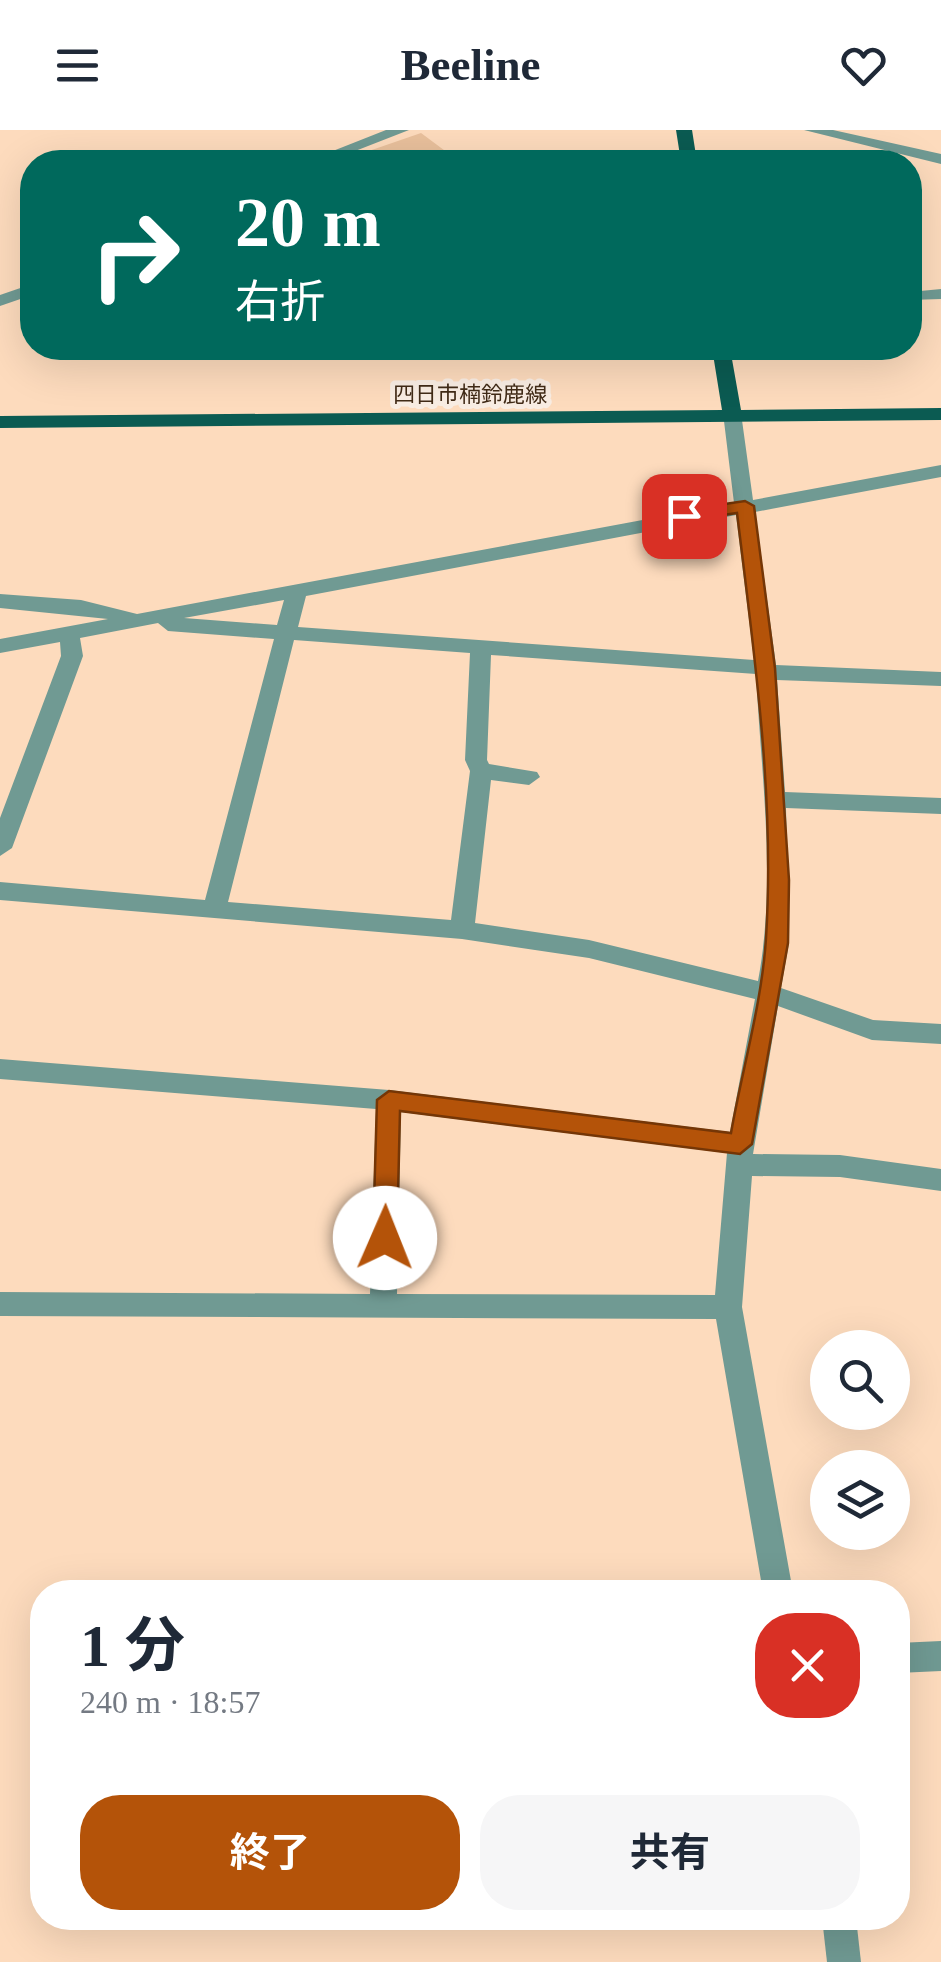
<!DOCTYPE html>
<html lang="ja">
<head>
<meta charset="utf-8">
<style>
  :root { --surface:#fff; --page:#f6f6f7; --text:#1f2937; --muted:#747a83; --accent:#b45309 }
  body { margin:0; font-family:"Times New Roman","Noto Sans JP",serif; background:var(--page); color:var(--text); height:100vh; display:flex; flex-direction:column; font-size:38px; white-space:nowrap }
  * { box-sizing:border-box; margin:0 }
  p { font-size:32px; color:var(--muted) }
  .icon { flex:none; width:55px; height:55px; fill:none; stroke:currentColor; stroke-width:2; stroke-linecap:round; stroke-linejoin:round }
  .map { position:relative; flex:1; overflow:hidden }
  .panel { position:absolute; left:30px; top:1450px; width:880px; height:350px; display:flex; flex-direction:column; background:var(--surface); border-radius:40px; box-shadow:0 10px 40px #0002 }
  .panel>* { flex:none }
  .top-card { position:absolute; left:20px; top:20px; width:902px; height:210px; border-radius:40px; box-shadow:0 10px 40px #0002; background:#00695c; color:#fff; overflow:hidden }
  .controls { position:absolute; left:810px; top:1200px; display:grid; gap:20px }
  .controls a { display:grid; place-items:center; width:100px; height:100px; border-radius:50%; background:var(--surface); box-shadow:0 10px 40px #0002; font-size:50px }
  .pin { position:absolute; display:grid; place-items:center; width:85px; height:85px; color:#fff; margin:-42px; border-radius:20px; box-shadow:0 5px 15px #0006 }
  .me { position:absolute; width:110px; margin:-55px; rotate:1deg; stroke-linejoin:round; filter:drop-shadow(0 0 8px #0008) }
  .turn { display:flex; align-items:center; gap:35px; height:210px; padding:0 50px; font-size:45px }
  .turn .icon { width:130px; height:130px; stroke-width:2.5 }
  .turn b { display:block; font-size:70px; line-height:85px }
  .round { display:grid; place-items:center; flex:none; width:105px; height:105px; border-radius:40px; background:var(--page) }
  .headline { display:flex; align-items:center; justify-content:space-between; height:170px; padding:0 50px }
  h1 { font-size:60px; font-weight:700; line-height:75px }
  .action { display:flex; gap:20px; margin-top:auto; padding:20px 50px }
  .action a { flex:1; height:115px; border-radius:40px; background:var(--accent); color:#fff; font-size:40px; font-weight:700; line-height:115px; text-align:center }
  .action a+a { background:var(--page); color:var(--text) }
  header { display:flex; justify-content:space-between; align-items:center; height:130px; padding:0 50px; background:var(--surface); font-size:45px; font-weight:700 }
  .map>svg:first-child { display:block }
  .green { fill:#e9c09c }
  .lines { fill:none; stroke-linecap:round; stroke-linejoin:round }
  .minor { fill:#709a93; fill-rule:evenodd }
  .major { fill:#0b5b52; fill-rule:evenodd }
  .route { fill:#b45309; stroke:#753606; stroke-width:2.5 }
  .labels { text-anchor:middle; stroke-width:10; stroke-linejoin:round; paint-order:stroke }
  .far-street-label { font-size:22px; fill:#412b17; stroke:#f9ede3 }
</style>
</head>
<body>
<header><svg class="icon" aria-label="menu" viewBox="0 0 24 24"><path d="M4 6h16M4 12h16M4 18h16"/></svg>Beeline<svg class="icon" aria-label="heart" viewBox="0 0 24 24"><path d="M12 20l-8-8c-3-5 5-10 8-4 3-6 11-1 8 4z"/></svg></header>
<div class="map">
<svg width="941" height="1832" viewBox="0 0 941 1832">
  <rect width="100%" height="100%" fill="#fddbbd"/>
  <path class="green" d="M421,3L460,32H337Z"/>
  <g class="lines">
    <g class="minor">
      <path d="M386,0H409L327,32H305Z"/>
      <path d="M804,0H833L941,24V34Z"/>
      <path d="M32,154V165L0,176V165Z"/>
      <path d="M941,159V169L910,170V162Z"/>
      <path d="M732,277L741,283L753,370L941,335V347L755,382L776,535L941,542V556L777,550L785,662L941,668V684L786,678L789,813L781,858L873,890L941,894V914L872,910L778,876L753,1024L840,1025L941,1039V1061L840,1047L752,1046L742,1177L793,1462H763L716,1189L0,1186V1162L370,1164L376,979L0,949V929L389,960L730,1002L755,869L589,828L462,809L0,770V752L205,770L274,509L168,501L158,493L80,508L83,526L12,718L0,726V688L61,526L60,512L0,523V509L108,489L0,478V464L81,470L137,484L734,373L723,283ZM736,385L754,530L298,497L306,466ZM284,470L277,495L184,488ZM294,510L470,523L465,630L470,641L451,790L228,772ZM491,525L756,544C761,646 777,750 758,851L589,810L475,793L491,650L529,655L540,647L537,642L489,634L487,630ZM401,982L727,1023L715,1165L397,1164Z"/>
      <path d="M941,1511V1541L898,1543V1513Z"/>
      <path d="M822,1788H856L861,1832H827Z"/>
    </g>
    <g class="major">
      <path d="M676,0H692L697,32H681Z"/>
      <path d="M712,218H730L741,280L941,278V290L0,298V286L722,280Z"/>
    </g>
  </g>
  <path class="route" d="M745,371L754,376L775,538L789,750L788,813L752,1014L740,1024L400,981L397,1108L385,1118L377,1115L373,1108L377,970L389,961L731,1003C742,940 762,873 766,808C775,667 754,522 737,383L684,391L675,386L684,380Z"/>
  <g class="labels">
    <g class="far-street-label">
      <text x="470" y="272">四日市楠鈴鹿線</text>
    </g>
  </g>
</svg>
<div class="controls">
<a><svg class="icon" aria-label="search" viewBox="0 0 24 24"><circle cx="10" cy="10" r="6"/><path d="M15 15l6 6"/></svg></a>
<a><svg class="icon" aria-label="layers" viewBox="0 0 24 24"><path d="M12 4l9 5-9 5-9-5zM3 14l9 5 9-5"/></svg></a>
</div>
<div class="pin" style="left:684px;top:386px;background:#d93025"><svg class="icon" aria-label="arrive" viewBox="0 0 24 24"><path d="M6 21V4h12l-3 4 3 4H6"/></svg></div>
<svg class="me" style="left:385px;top:1108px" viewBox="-20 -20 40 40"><circle r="19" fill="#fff"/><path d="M0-13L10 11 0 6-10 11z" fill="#b45309"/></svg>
<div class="top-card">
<div class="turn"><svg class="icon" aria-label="right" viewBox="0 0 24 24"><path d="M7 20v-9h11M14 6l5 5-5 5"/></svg><div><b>20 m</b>右折</div></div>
</div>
<section class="panel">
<div class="headline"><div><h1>1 分</h1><p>240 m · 18:57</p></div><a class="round" style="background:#d93025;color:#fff"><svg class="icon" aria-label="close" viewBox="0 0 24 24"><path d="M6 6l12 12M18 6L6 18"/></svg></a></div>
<div class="action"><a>終了</a><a>共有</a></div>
</section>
</div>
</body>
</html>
